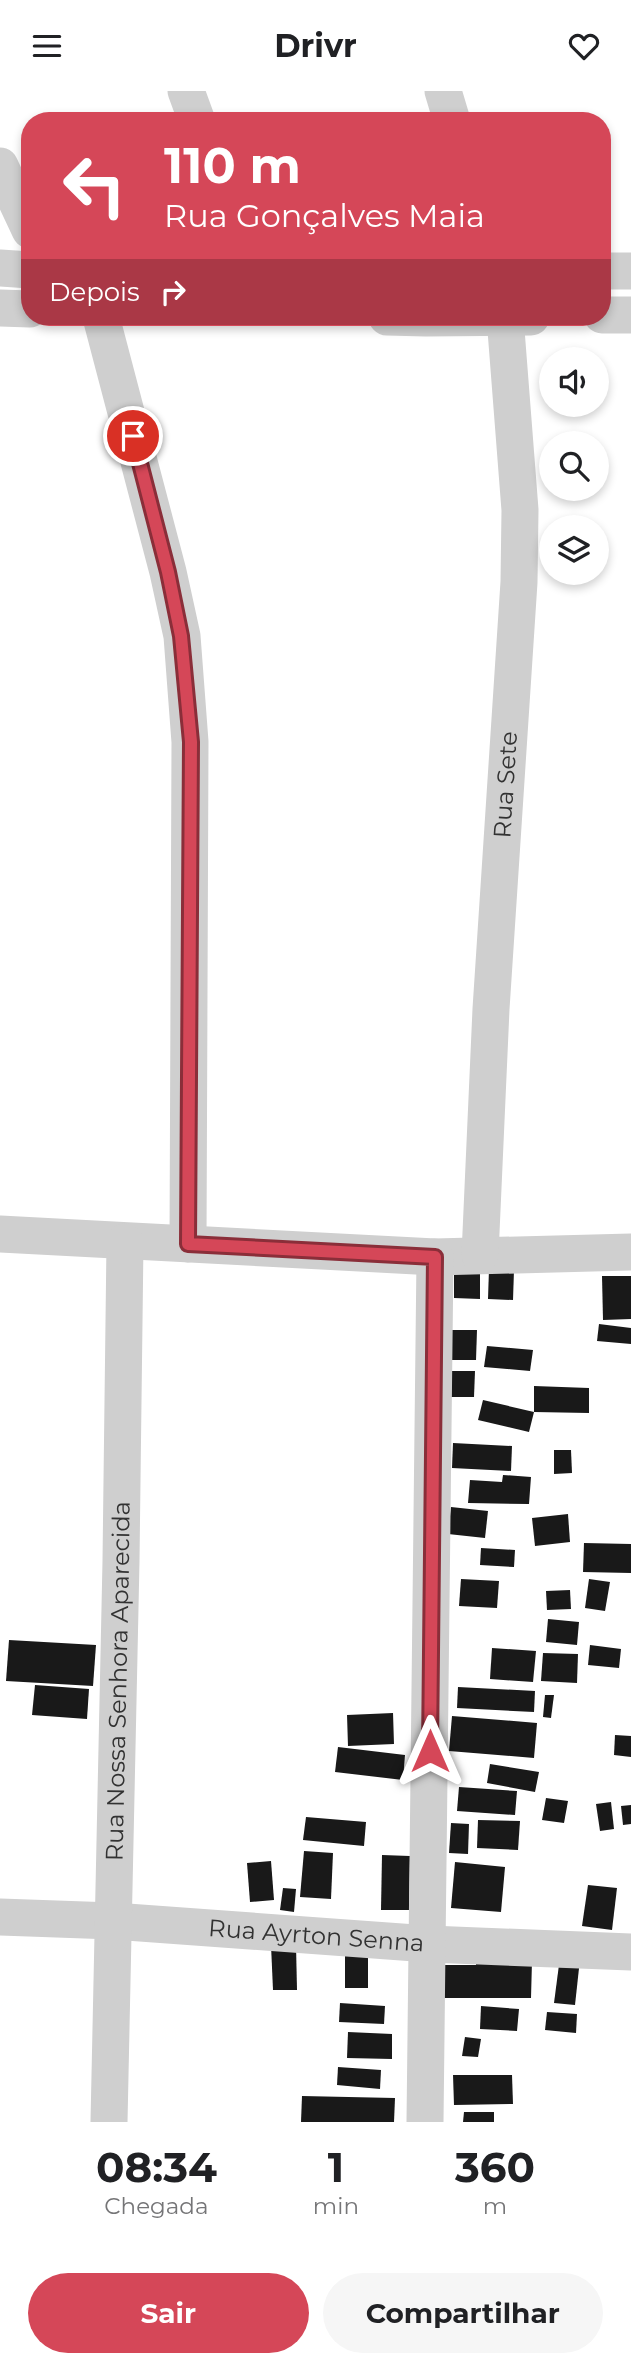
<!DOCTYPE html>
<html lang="pt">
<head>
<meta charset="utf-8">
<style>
  :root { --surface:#fff; --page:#f6f6f6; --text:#202124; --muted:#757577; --accent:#d54758 }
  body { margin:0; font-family:Montserrat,sans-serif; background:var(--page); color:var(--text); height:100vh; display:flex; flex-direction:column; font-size:26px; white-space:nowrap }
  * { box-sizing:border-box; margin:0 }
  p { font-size:23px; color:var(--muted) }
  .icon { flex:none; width:38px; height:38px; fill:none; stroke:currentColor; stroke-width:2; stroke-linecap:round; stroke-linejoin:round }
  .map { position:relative; height:2031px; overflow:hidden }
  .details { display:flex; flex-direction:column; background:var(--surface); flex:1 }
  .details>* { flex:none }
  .hud { position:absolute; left:21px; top:21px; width:590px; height:214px; border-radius:28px; box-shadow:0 4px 10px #0003; background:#d54758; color:#fff; overflow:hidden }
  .tools { position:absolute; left:539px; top:256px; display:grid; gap:14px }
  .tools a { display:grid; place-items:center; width:70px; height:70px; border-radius:50%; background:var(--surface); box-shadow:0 4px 10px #0003; font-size:35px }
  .pin { position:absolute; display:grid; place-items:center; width:60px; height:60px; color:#fff; margin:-30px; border:4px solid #fff; border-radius:50%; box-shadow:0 2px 7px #0007 }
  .me { position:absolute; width:77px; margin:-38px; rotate:0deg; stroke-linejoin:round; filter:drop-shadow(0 0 5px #0008) }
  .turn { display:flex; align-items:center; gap:24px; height:147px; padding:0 28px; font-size:32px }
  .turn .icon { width:91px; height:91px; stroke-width:2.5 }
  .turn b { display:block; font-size:49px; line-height:60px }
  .then { display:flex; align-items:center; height:66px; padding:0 28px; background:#0003; gap:14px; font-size:26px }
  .eta { display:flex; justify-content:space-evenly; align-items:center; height:119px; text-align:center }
  .eta b { font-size:42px; font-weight:700; line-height:49px }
  .button { display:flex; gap:14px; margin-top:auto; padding:14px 28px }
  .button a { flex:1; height:80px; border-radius:42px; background:var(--accent); color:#fff; font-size:28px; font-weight:700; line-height:80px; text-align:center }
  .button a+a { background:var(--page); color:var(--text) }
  header { display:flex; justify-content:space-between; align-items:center; height:91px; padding:0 28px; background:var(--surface); font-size:32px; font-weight:700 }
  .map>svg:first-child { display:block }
  .building { fill:#191919 }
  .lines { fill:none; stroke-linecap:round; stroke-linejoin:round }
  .minor { stroke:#cfcfcf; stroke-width:37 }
  .route-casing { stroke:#8a2e39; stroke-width:18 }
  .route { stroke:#d54758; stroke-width:12 }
  .labels { text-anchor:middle; stroke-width:7; stroke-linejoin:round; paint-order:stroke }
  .street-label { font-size:24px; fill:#323232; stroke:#fff }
</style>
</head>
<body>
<header><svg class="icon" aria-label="menu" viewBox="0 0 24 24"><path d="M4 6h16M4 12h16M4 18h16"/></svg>Drivr<svg class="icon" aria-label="heart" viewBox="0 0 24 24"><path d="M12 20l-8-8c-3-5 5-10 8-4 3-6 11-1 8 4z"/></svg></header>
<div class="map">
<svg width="631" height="2031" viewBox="0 0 631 2031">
  <rect width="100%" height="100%" fill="#fff"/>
  <g class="building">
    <path d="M454,1172H480V1208L454,1207Z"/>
    <path d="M489,1178L514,1179L513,1209L488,1208Z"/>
    <path d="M602,1185H631V1228L603,1229Z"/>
    <path d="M599,1233L631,1237V1253L597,1250Z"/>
    <path d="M450,1239H477L476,1269H449Z"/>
    <path d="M487,1255L533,1259L530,1280L484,1276Z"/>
    <path d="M452,1280H475L474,1306H451Z"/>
    <path d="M534,1295L589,1297V1322L534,1321Z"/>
    <path d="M483,1309L534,1321L529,1341L478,1329Z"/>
    <path d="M453,1352L512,1355L511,1380L452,1377Z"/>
    <path d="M554,1359H571L572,1382L554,1383Z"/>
    <path d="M503,1384L531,1386L529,1413L468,1412L470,1389L502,1391Z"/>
    <path d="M451,1416L488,1420L485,1447L448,1443Z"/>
    <path d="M568,1423L570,1451L535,1455L532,1427Z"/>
    <path d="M584,1452L631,1453V1482L583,1481Z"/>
    <path d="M481,1457L515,1459L514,1476L480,1474Z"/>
    <path d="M461,1488L499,1490L497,1517L459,1515Z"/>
    <path d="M589,1488L610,1491L605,1520L585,1517Z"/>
    <path d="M570,1499L571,1518L547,1519L546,1500Z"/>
    <path d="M548,1528L579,1531L577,1554L546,1551Z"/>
    <path d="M9,1549L96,1554L93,1595L6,1590Z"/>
    <path d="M590,1554L621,1558L619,1577L588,1574Z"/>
    <path d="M492,1557L536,1560L533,1591L490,1588Z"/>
    <path d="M543,1562L578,1563L577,1592L541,1590Z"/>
    <path d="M35,1594L89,1598L87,1628L32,1624Z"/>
    <path d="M458,1596L535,1600L534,1621L457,1617Z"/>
    <path d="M545,1604H554L551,1627L543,1626Z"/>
    <path d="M393,1622L394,1653L348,1655L347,1624Z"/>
    <path d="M452,1625L537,1632L534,1667L449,1660Z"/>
    <path d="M615,1644L631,1645V1666L614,1664Z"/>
    <path d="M338,1656L405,1664L403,1689L335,1681Z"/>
    <path d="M490,1673L539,1681L535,1701L487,1692Z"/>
    <path d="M459,1696L517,1700L515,1724L457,1720Z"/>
    <path d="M546,1707L568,1710L564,1732L542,1729Z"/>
    <path d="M611,1711L614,1738L600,1740L596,1713Z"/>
    <path d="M631,1714V1733L623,1734L621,1715Z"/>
    <path d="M306,1726L366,1731L364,1755L303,1749Z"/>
    <path d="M478,1729L520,1730L518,1759L477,1757Z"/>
    <path d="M451,1732L469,1733L468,1763L449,1762Z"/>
    <path d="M304,1760L333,1762L331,1808L300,1806Z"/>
    <path d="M382,1764L410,1765L409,1819H381Z"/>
    <path d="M271,1770L274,1809L250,1811L247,1772Z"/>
    <path d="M455,1771L505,1776L501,1821L451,1817Z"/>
    <path d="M588,1794L617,1797L612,1839L582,1835Z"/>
    <path d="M283,1797L296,1798L294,1821L280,1819Z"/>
    <path d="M271,1854H296L297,1899H273Z"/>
    <path d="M476,1861L532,1870L531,1907H444L445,1874H476Z"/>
    <rect x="345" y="1863" width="23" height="34"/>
    <path d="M560,1866L580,1868L575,1914L554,1912Z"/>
    <path d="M340,1912L385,1915L384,1933L339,1931Z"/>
    <path d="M481,1915L519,1918L517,1940L480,1938Z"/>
    <path d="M547,1921L577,1923L576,1942L545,1939Z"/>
    <path d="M348,1941L392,1943V1968L347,1967Z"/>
    <path d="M465,1946L481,1948L478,1966L462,1965Z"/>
    <path d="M338,1976L381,1979L380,1998L337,1994Z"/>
    <path d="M453,1984H512L513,2013L454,2014Z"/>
    <path d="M302,2005L395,2007L394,2031H301Z"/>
    <path d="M464,2021H494V2031H463Z"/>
  </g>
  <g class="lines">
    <g class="minor">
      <path d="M186,0L197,30"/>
      <path d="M443,0L452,30"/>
      <path d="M0,75L30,139"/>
      <path d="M0,177L30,179"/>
      <path d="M602,180H631"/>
      <path d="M0,217L30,218"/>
      <path d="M602,224H631"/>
      <path d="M101,226L168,481L182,545L190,651L188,1153"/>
      <path d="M387,226L426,227L531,226"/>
      <path d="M0,1143L435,1166L631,1161"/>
      <path id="s1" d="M480,1164L491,918L519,491L520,419L505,226"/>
      <path id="s2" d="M0,1826L113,1830L429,1853L631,1861"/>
      <path id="s3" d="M109,2031L121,1470L125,1151"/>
      <path d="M425,2031L435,1166"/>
    </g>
  </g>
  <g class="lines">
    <g class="route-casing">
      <path id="route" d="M133,345L168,481L181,545L191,651L188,1153L435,1166L430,1660"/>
    </g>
    <use href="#route" class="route"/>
  </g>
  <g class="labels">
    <g class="street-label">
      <text dy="8" stroke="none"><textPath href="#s1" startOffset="471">Rua Sete</textPath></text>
      <text dy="8" stroke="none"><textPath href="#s3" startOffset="441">Rua Nossa Senhora Aparecida</textPath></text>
      <text dy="8" stroke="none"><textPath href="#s2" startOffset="317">Rua Ayrton Senna</textPath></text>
    </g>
  </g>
</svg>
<div class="tools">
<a><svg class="icon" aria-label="sound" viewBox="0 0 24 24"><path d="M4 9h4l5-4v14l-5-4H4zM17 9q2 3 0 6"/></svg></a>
<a><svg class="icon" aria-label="search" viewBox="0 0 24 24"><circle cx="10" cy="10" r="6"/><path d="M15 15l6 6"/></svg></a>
<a><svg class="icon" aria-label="layers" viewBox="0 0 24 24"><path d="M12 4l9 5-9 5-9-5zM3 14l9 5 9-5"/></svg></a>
</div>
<div class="pin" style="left:133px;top:345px;background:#d93025"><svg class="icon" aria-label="arrive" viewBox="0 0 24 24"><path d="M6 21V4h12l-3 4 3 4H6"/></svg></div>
<svg class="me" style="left:430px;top:1660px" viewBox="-20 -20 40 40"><path d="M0-17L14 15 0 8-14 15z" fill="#d54758" stroke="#fff" stroke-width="4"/></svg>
<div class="hud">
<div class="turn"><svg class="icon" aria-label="left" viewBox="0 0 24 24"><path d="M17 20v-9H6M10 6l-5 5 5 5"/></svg><div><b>110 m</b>Rua Gonçalves Maia</div></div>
<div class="then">Depois<svg class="icon" aria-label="right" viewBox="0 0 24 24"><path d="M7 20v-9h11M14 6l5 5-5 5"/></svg></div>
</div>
</div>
<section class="details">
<div class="eta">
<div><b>08:34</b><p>Chegada</p></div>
<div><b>1</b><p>min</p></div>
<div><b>360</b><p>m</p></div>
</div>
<div class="button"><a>Sair</a><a>Compartilhar</a></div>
</section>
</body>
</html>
